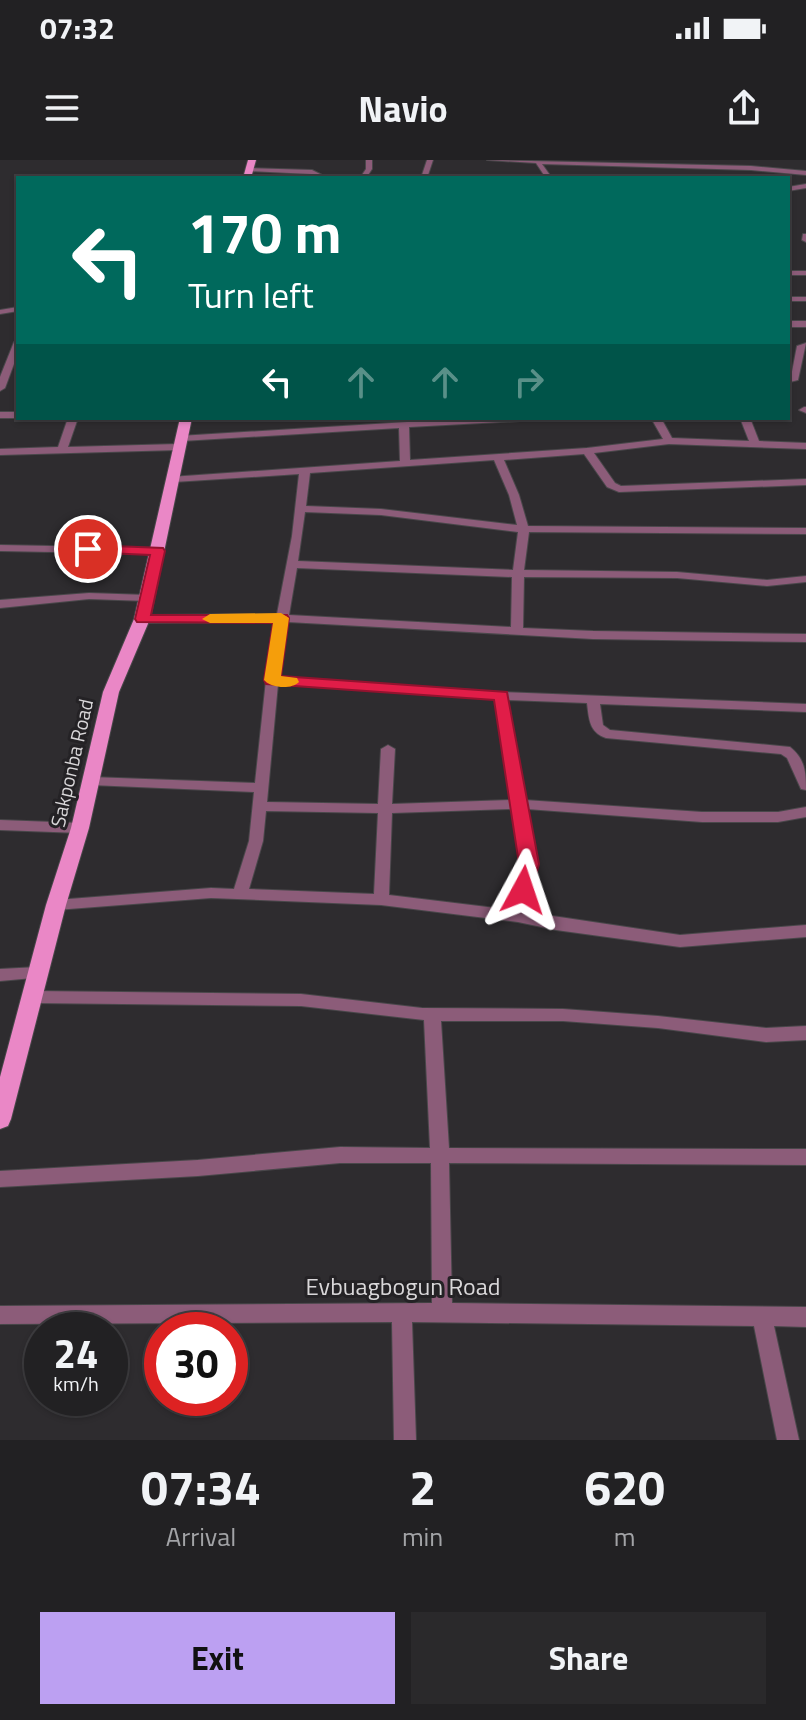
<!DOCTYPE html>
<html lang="en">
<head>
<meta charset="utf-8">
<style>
  :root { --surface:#222123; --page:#2a292b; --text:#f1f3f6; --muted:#a2a3a6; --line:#3f3e41; --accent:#bca0f2 }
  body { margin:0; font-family:"Titillium Web",sans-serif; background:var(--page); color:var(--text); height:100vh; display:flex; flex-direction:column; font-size:30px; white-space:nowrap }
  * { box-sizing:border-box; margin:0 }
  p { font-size:26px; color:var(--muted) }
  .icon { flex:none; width:44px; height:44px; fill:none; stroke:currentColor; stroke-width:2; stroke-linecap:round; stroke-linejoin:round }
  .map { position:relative; height:1280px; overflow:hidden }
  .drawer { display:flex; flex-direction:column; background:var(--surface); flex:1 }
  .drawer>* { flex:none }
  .top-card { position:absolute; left:16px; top:16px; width:774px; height:244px; border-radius:0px; box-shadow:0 2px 6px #0004,0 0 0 2px var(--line); background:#00695c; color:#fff; overflow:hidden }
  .speed { position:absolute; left:24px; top:1152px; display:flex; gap:16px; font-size:40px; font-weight:700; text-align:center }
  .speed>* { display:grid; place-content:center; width:104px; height:104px; border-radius:50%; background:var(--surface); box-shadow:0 2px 6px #0004,0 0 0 2px var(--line); line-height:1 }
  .speed small { font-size:20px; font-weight:400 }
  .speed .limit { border:12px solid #d22; background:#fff; color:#111 }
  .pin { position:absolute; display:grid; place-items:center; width:68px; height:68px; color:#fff; margin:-34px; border:4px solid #fff; border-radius:50%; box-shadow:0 2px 8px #0007 }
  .me { position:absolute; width:88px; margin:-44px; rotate:5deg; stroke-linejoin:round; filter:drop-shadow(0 0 6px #0008) }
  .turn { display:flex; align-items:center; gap:28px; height:168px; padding:0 40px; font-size:36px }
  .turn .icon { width:104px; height:104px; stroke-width:2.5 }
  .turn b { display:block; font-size:56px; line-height:68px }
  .lanes { display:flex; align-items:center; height:76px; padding:0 40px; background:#0003; justify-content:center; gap:40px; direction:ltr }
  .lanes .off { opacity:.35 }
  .eta { display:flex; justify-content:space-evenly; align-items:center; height:136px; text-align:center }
  .eta b { font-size:48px; font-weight:700; line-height:56px }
  .cta { display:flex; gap:16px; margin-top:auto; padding:16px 40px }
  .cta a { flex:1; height:92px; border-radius:0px; background:var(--accent); color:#111; font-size:32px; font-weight:700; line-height:92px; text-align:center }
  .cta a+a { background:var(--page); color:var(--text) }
  .status { display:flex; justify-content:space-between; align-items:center; height:56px; padding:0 40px; background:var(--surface); direction:ltr }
  .status svg { height:22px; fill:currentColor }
  header { display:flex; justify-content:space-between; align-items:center; height:104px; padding:0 40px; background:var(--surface); font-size:36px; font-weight:700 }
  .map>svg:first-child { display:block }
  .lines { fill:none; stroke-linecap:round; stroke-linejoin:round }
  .minor-casing { stroke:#49474a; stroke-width:2 }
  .major-casing { stroke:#49474a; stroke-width:2 }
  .minor { fill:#8c5c79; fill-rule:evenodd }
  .major { fill:#ea87c6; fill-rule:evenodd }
  .route { fill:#e11d48; stroke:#92132f; stroke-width:2 }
  .slow { fill:#f59e0b }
  .labels { text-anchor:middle; stroke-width:6; stroke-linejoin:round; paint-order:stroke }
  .street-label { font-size:20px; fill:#d9d7d9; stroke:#242225 }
  .near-street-label { font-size:24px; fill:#d9d7d9; stroke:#242225 }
</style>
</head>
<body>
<div class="status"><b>07:32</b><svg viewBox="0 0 49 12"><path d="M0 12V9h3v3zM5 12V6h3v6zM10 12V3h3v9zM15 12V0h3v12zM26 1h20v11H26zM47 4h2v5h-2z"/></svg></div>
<header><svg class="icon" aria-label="menu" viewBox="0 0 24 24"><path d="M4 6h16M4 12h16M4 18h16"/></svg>Navio<svg class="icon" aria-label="share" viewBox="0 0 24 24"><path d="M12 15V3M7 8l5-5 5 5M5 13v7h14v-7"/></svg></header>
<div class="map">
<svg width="806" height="1280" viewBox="0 0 806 1280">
  <rect width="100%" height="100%" fill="#2e2c2f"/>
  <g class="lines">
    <g class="minor-casing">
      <g id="minor">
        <path d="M366,0H372V9L366,18H360L366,9Z"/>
        <path d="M427,0H433L427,18H421Z"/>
        <path d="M487,0L751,6L806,11V15L751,10L542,4L552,18H546L536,3Z"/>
        <path d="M250,8L312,10L328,18H320L311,14L248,11Z"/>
        <path d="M806,24V28L788,31V27Z"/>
        <path d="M803,74H806V82L802,80Z"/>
        <rect x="788" y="111" width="18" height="4"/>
        <rect x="788" y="137" width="18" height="4"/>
        <path d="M18,147V151L0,154V150Z"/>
        <rect x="788" y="161" width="18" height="6"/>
        <path d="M18,179V193L5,228L0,231V217L14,182Z"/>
        <path d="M806,183L798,220L790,222L797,186Z"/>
        <path d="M804,247H806V253L799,250Z"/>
        <rect x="0" y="252" width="18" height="6"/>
        <path d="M68,258H78L68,287L178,284L183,287L178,290L0,295V289L58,287Z"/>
        <path d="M472,258H525L520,261L409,267L410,300L587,288L663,279L651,258H661L672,278L749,281L740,258H750L759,281L806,283V289L669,284L594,293L615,323L621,326L806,319V325L619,332L607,327L584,294L504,300L519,335L528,366L806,368V374L529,372L524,410L677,412L767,420L806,416V422L767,426L677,418L524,417L523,468L593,471L806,474V482L593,479L288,462L279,517L501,532L806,544V552L600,544L603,565L610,570L790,587C805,599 806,612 806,630L801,629L787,598L781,594L606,578C589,572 589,559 587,543L508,540L525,640L702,652H778L806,647V657L778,662H702L527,649L536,704L526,752L680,775L806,765V777L680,787L556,770L518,762L381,745L211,738L56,750L51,749L48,745L51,741L56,740L211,728L234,729L249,681L254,632L91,625L84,621L91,617L255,623L266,520L276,462L142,463L136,459L142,455L277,454L292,376L299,314L174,322L170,321V317L400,301L399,268L182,281L179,280V276ZM494,300L509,335L517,365L381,349L306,346L310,313ZM305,352L381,355L518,372L513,410L298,401ZM297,408L512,417L511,467L289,455ZM278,524L495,539L511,640L392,644L395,589L388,585L381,589L378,644L267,642ZM513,649L522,704L512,750L389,735L392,653ZM266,651L378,653L374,734L249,729L263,681Z"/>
        <path d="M0,385L158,388L164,391L158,394L0,391Z"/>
        <path d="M89,433L147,435L153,438L147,441L89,439L0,448V440Z"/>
        <path d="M0,660L80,663L87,668L80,673L0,670Z"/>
        <path d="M38,807L44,809L46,813L44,817L0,821V809Z"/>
        <path d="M32,831L301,834L422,848L563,849L658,856L766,868L806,866V880L766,882L658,868L563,861H441L449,988L806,989V1005L449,1003L452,1143L806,1147V1167L774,1166L799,1280H777L754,1166L412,1162L416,1280H394L392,1162L0,1164V1146L432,1143L431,1003H340L198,1016L0,1027V1011L198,1000L340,987L430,988L424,860L301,846L32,843L26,841L24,837L26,833Z"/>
      </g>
    </g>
    <g class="major-casing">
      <g id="major">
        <path d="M248,0H256L251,18H243Z"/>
        <path d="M180,258H192L150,459L119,532L89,668L66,745L11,959L8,966L0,969V917L46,745L71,668L103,532L134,459Z"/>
      </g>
    </g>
    <use href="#minor" class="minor"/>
    <use href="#major" class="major"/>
  </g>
  <path class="route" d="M88,385L163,388L165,391L151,455H287L289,458L281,516L507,532L539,704L530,735L523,737L514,730L519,704L494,540L266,524L264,520L273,463L137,462L135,459L150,395L83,392V386Z"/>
  <path class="slow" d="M281,453L289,458L281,516L297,518L299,522C291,530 271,528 264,520L273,463H210L202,459L210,454Z"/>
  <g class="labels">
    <g class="street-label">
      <text transform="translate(72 603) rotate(-77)" y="7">Sakponba Road</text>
    </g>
    <g class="near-street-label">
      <text x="403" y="1135">Evbuagbogun Road</text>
    </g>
  </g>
</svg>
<div class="speed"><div>24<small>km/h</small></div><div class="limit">30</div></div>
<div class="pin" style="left:88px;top:389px;background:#d93025"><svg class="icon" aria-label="arrive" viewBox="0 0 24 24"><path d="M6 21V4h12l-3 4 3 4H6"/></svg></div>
<svg class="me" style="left:523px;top:730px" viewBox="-20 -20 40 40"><path d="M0-17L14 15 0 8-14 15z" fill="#e11d48" stroke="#fff" stroke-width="4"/></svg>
<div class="top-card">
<div class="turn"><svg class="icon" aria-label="left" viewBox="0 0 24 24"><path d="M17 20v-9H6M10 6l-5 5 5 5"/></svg><div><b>170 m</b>Turn left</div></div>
<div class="lanes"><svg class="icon" aria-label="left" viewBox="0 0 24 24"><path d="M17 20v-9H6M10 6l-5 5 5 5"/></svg><svg class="icon off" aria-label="ahead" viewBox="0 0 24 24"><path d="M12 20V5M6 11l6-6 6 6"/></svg><svg class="icon off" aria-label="ahead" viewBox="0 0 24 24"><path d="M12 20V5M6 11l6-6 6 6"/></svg><svg class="icon off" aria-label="right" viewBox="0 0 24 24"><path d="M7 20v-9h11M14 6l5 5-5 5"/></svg></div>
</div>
</div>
<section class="drawer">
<div class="eta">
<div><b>07:34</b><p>Arrival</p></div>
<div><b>2</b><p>min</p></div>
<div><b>620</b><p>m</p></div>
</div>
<div class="cta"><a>Exit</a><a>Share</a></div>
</section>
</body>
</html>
